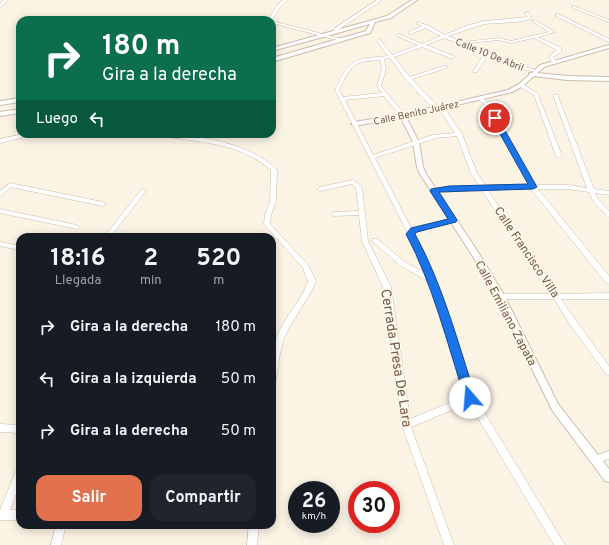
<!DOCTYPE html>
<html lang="es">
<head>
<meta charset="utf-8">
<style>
  :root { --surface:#171b24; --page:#20242c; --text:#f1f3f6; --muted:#9ea1a6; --accent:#e2714d }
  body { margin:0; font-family:Overpass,sans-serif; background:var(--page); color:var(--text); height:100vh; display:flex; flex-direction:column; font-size:15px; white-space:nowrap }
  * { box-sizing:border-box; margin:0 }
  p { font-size:13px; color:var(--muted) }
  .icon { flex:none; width:22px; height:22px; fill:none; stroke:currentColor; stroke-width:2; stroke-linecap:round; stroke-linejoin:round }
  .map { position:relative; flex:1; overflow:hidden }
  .details { position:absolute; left:16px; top:233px; width:260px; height:296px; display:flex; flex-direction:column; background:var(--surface); border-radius:12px; box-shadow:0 2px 10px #0003 }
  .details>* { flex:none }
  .banner { position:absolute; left:16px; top:16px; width:260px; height:122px; border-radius:12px; box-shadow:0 2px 10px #0003; background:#0b6e4f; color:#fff; overflow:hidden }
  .speed { position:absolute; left:288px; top:481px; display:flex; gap:8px; font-size:20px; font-weight:700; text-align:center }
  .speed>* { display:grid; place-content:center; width:52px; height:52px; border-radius:50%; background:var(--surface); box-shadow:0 2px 10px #0003; line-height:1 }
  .speed small { font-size:10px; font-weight:400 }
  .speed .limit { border:6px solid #d22; background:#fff; color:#111 }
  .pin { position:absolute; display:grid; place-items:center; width:34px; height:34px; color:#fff; margin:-17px; border:2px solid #fff; border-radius:50%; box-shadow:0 1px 4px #0007 }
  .me { position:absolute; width:44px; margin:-22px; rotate:342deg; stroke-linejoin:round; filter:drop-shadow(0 0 3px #0008) }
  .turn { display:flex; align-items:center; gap:14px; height:84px; padding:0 20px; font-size:18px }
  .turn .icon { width:52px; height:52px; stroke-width:2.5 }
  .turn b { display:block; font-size:28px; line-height:34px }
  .then { display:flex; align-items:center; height:38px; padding:0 20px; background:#0003; gap:8px; font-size:15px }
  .eta { display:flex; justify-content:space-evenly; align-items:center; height:68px; text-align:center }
  .eta b { font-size:24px; font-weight:700; line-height:28px }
  .primary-button { display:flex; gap:8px; margin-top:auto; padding:8px 20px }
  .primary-button a { flex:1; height:46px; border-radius:12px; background:var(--accent); color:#fff; font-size:16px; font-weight:700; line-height:46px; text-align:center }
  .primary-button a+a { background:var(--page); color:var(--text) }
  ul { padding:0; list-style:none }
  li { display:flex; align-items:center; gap:12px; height:52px; padding:0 20px }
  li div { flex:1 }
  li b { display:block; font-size:15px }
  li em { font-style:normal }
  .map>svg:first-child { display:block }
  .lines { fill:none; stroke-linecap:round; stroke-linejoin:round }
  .minor-casing { stroke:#cdbbab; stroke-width:1 }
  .tertiary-casing { stroke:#cdbbab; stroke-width:2 }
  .minor { fill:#fff; fill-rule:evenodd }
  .tertiary { fill:#fff; fill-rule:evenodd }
  .route { fill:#1a73e8; stroke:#114b97 }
  .labels { text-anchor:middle; stroke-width:3.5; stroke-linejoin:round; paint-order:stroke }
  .far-street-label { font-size:10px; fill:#735a4b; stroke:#fef7ea }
  .street-label { font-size:12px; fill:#735a4b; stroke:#fef7ea }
  .near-street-label { font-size:14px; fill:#735a4b; stroke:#fef7ea }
</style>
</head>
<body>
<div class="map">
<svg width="609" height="545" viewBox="0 0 609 545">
  <rect width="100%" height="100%" fill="#fbf3e4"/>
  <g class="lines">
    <g class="minor-casing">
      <g id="minor">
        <path d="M4,0H8L0,7V4Z"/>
        <path d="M283,0H287L280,7L272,20H268L277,5Z"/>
        <path d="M377,0H382L338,30L336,33H334L335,28Z"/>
        <path d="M574,6L609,20V22L573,8L572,7Z"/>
        <path d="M527,12L529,13L531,19L517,22L484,24L448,36L463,42L499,38L511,41L549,32L532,21L535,20L555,32L538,37L561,48V52L553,57L556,61V62H552L549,57L557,50L534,38L511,43L499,40L468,43L521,66L536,70V72L517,68L488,55L477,72H473V71L485,53L444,38L426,45L454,56V58H450L422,47L394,57L410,77L443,66H447V68L412,79L438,107V109H434L406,80L390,58L384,59L386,69L381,86L405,115V117H401L384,96L345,100L373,155L433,135L455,133L438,107L441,105L443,106L462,134L477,173L485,185H529L485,105L479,99L483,98L489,104L535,185H567L587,188L553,95L557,94L594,189L609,191V195L595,193L598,199L609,211V217L607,216L593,201L589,192L567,189H538L609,276V284L606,283L531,189H487L558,294L609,293V299H561L579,325L609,366V375L606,374L573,329L554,299H498L497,297L498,295L501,294H550L481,189L434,193L431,191L434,189L479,186L471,173L457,136L436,138L375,158L412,230L453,218L456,220L455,221L414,233L427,259L436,280L475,397L565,545H554L469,403L411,427L454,545H444L402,425L383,287L362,241L359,215L334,216L331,214L334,212L359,211L356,188L352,184L320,191L317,189L320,187L353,180L362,187L368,241L391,287L410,419L466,396L428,281L401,266L372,241L373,239H377L405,262L425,273L421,259L335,90C343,75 347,61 366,58C374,57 381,57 388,56L377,41L378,40H380L392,55L418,45L397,36V34H399L422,44L441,36L425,28L411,34H409V32L422,26L417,24V22L427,25L445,35L466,26L484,21L528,17L525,13ZM380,60L382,69L377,86L382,93L343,97L339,90C352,65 351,62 380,60Z"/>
        <path d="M556,14H558L609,39V42L556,16Z"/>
        <path d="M272,21L342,39L343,40L341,41L272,23Z"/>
        <path d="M519,84H523L538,94L562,156L561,157L559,158L556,156L534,95L519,86Z"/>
        <path d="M23,134H69L66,136L26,137L0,143V139Z"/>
        <path d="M158,134C194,134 252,143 277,170L276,201L271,215L270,224L308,265L316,281L311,292L290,326L284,338L280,353L275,386L272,387C272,358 270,345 286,319C294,306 304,295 308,281L303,268L264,224L265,215L270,201L271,170C240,143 200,142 161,136Z"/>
        <path d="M10,183L103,202L106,204L103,206L11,187L2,195L0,196V191Z"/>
        <path d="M143,189L146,191L110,237H104L141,190Z"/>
        <path d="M0,209L77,225L80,227L77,229L0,213Z"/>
        <path d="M0,242L20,246V250L0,246Z"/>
        <path d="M0,424L20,425V433L0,432Z"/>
        <path d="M609,451V459L595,464L592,463L590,460L592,457Z"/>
        <path d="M19,470H20V484L10,510H20V520H0V510L16,471Z"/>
        <path d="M56,525H66L61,545H51Z"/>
        <path d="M249,525H259L257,545H247Z"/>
      </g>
    </g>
    <g class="tertiary-casing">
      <g id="tertiary">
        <path d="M412,0H417L391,18L375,22L370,33L272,62V58L366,31L370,24L272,51V48L387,16Z"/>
        <path d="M609,45V48L544,67L537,73L567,76L609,77V81L567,80L534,76L523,86L512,92L406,117L419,142L423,167L426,174L478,252L504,295L558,404L609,469V482L605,481L552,410L497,297L472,255L420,174L417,167L413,142L401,118L354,126L351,124L354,122L403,114L508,90L519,84L529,75V73H532L540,65Z"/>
        <path d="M20,98V102L0,105V101Z"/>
        <path d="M20,109V113L0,116V112Z"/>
      </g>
    </g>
    <use href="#minor" class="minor"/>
    <use href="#tertiary" class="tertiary"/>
  </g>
  <path class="route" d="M492,116L498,118L537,187L533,189L439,192L457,220L456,222L417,232L415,234C443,285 458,343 476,398L474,401H467L465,398C447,343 433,285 406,234L411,228L448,219L430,191L431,189L449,186L528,184L491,118Z"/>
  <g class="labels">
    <g class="far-street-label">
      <text transform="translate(490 54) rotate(22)" y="4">Calle 10 De Abril</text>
      <text transform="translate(416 112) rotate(-12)" y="4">Calle Benito Juárez</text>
    </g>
    <g class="street-label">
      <text transform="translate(527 252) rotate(56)" y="4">Calle Francisco Villa</text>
      <text transform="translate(506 313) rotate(62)" y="4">Calle Emiliano Zapata</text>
    </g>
    <g class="near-street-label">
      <text transform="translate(397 358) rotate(81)" y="5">Cerrada Presa De Lara</text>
    </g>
  </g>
</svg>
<div class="speed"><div>26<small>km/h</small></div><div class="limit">30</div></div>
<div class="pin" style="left:495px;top:118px;background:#d93025"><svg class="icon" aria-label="arrive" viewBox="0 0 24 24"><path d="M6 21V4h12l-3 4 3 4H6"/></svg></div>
<svg class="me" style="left:470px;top:398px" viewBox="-20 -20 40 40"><circle r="19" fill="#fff"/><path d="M0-13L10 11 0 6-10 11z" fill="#1a73e8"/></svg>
<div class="banner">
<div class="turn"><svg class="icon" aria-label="right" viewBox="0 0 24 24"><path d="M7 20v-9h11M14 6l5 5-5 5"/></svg><div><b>180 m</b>Gira a la derecha</div></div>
<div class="then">Luego<svg class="icon" aria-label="left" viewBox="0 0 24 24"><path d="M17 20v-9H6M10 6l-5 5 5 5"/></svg></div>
</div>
<section class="details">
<div class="eta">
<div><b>18:16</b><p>Llegada</p></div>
<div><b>2</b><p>min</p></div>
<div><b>520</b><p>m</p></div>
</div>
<ul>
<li><svg class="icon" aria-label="right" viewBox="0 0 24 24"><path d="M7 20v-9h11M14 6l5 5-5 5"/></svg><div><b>Gira a la derecha</b></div><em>180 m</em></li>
<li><svg class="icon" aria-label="left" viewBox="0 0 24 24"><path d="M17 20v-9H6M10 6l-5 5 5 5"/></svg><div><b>Gira a la izquierda</b></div><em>50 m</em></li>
<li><svg class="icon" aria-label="right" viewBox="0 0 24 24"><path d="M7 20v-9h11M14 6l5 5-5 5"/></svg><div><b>Gira a la derecha</b></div><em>50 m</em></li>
</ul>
<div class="primary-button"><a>Salir</a><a>Compartir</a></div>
</section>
</div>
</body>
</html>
